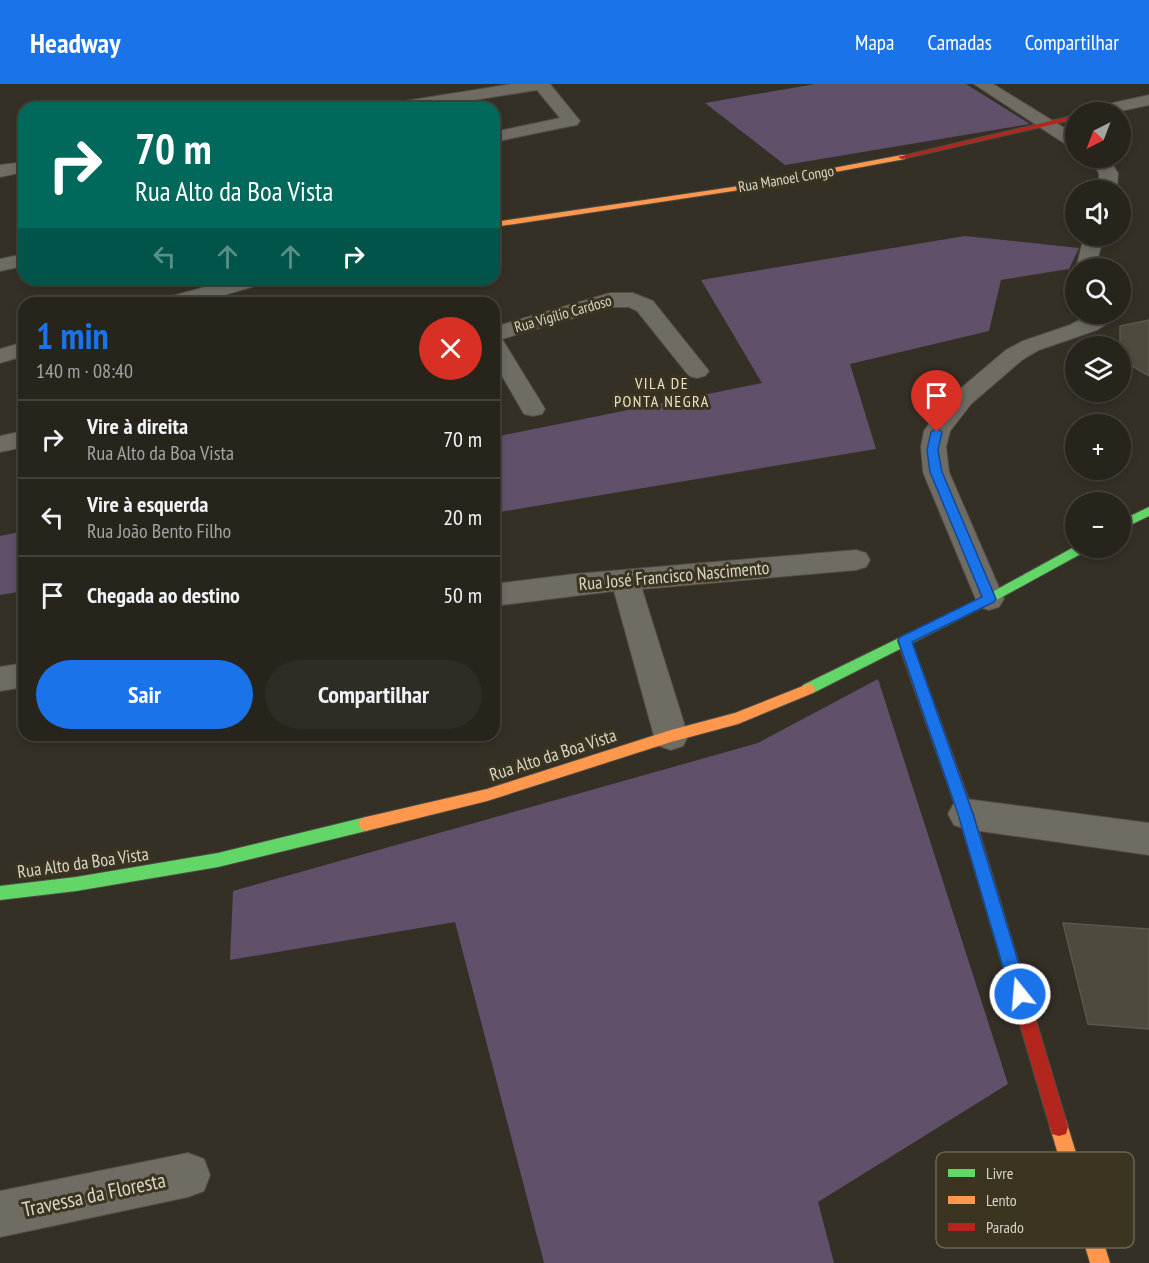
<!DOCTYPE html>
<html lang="pt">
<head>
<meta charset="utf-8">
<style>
  :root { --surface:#27241c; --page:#2f2c25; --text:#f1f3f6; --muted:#a4a4a3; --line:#43413b; --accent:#1a73e8 }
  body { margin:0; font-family:"PT Sans Narrow",sans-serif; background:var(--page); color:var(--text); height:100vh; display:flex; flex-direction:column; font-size:22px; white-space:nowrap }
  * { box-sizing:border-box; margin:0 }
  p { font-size:20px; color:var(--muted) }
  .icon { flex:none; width:33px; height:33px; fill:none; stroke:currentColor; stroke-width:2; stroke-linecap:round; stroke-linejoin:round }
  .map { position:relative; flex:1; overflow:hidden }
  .sheet { position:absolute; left:18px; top:213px; width:482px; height:444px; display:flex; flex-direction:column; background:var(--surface); border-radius:18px; box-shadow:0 3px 9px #0003,0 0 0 2px var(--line) }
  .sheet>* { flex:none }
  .banner { position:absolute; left:18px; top:18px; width:482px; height:183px; border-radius:18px; box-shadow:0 3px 9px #0003,0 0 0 2px var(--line); background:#00695c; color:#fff; overflow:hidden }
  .needle { width:39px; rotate:222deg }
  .tools { position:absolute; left:1065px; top:18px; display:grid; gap:12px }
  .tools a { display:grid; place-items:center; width:66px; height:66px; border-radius:50%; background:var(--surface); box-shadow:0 3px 9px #0003,0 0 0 2px var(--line); font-size:30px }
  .pin { position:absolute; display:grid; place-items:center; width:51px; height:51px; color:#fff; margin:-62px -26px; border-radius:50% 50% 50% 0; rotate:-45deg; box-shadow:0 0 6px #0007 }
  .pin .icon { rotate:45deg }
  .me { position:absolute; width:66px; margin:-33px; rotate:343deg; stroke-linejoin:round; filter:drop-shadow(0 0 4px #0008) }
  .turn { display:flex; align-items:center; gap:21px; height:126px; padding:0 18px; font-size:27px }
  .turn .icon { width:78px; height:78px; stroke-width:2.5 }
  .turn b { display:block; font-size:42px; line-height:51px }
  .lanes { display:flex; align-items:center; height:57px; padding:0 18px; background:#0003; justify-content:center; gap:30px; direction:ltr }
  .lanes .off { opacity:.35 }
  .round { display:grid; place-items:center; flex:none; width:63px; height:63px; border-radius:32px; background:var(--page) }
  .overview { display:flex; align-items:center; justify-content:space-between; height:102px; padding:0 18px }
  h1 { font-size:36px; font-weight:700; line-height:45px; color:var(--accent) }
  .primary-button { display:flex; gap:12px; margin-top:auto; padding:12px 18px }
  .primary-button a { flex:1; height:69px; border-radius:36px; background:var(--accent); color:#fff; font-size:24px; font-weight:700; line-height:69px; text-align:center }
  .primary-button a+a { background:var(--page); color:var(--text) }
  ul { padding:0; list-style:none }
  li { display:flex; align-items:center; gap:18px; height:78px; padding:0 18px; border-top:2px solid var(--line) }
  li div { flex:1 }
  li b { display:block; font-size:22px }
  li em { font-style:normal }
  header { display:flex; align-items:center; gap:36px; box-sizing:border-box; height:84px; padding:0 30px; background:var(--accent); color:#fff }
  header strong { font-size:28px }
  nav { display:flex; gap:33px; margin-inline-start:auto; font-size:21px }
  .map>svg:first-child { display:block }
  .green { fill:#60506a }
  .building { fill:#4e4a3e; stroke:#5b574e; stroke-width:1.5 }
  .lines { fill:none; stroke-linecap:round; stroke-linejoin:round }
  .street-casing { stroke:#504d44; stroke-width:2 }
  .fast-casing { stroke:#504d44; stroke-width:2 }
  .slow-casing { stroke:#504d44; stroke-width:2 }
  .jam-casing { stroke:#504d44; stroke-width:2 }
  .street { fill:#6e6c63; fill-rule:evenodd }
  .fast { fill:#63d668; fill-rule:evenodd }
  .slow { fill:#ff974d; fill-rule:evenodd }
  .jam { fill:#b3261e; fill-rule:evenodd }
  .route { fill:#1a73e8; stroke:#114b97; stroke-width:1.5 }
  .labels { text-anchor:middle; stroke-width:6; stroke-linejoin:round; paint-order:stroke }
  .far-street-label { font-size:15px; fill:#d9d6ca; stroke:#3a3420 }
  .far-neighbourhood-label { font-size:16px; letter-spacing:1.5px; fill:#ebe4cb; stroke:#3a3420 }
  .street-label { font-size:18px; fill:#d9d6ca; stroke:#3a3420 }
  .near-street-label { font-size:21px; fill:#d9d6ca; stroke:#3a3420 }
  .key { fill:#3a3420; stroke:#6a6553; stroke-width:1.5 }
  .key-label { font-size:16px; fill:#d9d6ca }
</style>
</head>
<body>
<header>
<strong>Headway</strong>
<nav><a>Mapa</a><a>Camadas</a><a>Compartilhar</a></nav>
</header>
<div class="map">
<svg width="1149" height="1179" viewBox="0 0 1149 1179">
  <rect width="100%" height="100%" fill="#343026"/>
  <g class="green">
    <path d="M815,0H966L1030,40L785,81L705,19Z"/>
    <path d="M965,152L1079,164L1069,185L1001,196L989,247L850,280L876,365L494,429V353L762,299L701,196Z"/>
    <path d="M24,447V507L0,511V452Z"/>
    <path d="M878,595L1008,1000L818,1118L834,1179H544L455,838L230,876L233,807L758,659Z"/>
  </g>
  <g class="building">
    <path d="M1149,236V292L1120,275V242Z"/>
    <path d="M1063,839L1149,845V945L1088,940Z"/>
  </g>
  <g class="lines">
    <g class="street-casing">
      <g id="street">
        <path d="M512,0H550L580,37L577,41L571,42L494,58V48L560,34L537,6L424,24H385L393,19Z"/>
        <path d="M974,0H993L1076,51V64L1070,63Z"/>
        <path d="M1149,11V21L1116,28H1088L1090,24Z"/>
        <path d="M1089,74H1108L1118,89L1117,106H1099V89Z"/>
        <path d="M24,78V88L0,93V81Z"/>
        <path d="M1084,152H1104L1095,184L1076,185Z"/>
        <path d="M24,170V182L0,187V175Z"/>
        <path d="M234,195H269L265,199L197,219H162L165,214Z"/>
        <path d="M610,209H633L653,217L709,287L705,292L697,294L689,292L637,227L629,223H611L502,255L545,325L542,330L533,332L524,330L494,278V243Z"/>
        <path d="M1091,230H1113L1105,241L1097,246L1039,266L1022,276L971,320L950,347L946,363L949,388L1004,515L999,523L989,526L979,523L923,388L921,363L924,347L934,332L954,310L1006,266L1023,257L1070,241Z"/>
        <path d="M24,258V272L0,279V265Z"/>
        <path d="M24,347V363L0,368V352Z"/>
        <path d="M856,466L866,469L870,476L866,483L856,486L642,505L688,652L683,662L671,666L659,662L654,652L614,507L494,522V500L575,490Z"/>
        <path d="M24,579V603L0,607V583Z"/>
        <path d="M966,715L1149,739V771L966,745L954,741L948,730L954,719Z"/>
        <path d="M188,1069L204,1075L210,1091L204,1107L188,1113L0,1153V1107Z"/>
      </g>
    </g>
    <g class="fast-casing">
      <g id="fast">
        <path d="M1149,423V432L1120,446V437Z"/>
        <path d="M1076,462L1088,464L1086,467L993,518L813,609H803L801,605L803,601L985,512Z"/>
        <path d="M366,733L371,735L374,740L371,745L366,747L218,783L76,807L0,816V802L76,793L218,769Z"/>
      </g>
    </g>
    <g class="slow-casing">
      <g id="slow">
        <path d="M902,71H905V75L733,107L494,143V138L733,103Z"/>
        <path d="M808,600L813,601L815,605L813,609L738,640L671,658L487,717L366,747L361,745L358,740L361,735L366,733L487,705L671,646L735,629Z"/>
        <path d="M1059,1034L1066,1036L1068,1043L1110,1179H1090L1050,1043L1052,1036Z"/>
      </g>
    </g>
    <g class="jam-casing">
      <g id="jam">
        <path d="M1076,31V35L902,75L898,73Z"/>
        <path d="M904,551L911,556L974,730L1068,1043L1066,1050L1059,1052L1052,1050L1050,1043L958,730L897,556Z"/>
      </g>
    </g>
    <use href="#street" class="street"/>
    <use href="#fast" class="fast"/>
    <use href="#slow" class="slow"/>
    <use href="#jam" class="jam"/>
  </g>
  <path class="route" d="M937,344L942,348L938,366L942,388L996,515L994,518L912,558L973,730L1028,910L1026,916L1020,918L1014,916L1011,910L958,730L898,556L900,553L982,513L930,388L927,366L931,348Z"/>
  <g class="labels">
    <g class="far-street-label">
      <text transform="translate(786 95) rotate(-10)" y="5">Rua Manoel Congo</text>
      <text transform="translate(563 230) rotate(-16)" y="5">Rua Vigílio Cardoso</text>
    </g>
    <g class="far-neighbourhood-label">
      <text x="662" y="305">VILA DE<tspan x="662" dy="18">PONTA NEGRA</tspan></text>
    </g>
    <g class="street-label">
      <text transform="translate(674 492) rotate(-5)" y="6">Rua José Francisco Nascimento</text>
      <text transform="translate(553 671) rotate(-18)" y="6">Rua Alto da Boa Vista</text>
      <text transform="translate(83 779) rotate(-8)" y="6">Rua Alto da Boa Vista</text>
    </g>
    <g class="near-street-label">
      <text transform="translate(94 1111) rotate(-12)" y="7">Travessa da Floresta</text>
    </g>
  </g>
  <rect x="936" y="1068" width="198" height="96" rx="9" class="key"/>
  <rect x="948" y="1085" width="27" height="8" fill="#63d668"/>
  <rect x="948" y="1112" width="27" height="8" fill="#ff974d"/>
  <rect x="948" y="1139" width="27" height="8" fill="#b3261e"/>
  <g class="key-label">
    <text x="986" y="1095">Livre</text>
    <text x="986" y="1122">Lento</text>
    <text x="986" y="1149">Parado</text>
  </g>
</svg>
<div class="tools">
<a><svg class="needle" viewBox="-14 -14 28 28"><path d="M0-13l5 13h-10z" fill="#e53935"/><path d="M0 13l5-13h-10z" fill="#a4a4a3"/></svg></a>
<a><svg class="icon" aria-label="sound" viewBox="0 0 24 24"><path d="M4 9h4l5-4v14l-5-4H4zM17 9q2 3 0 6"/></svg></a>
<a><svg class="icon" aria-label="search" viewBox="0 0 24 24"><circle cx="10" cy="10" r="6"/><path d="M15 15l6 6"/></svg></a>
<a><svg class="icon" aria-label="layers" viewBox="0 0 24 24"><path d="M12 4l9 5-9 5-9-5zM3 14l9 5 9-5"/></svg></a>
<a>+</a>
<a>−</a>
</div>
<div class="pin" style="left:937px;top:348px;background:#d93025"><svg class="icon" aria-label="arrive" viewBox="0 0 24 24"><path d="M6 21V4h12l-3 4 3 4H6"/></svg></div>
<svg class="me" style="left:1020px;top:910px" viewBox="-20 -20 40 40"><circle r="17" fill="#1a73e8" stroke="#fff" stroke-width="3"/><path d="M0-11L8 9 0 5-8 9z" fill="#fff"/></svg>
<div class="banner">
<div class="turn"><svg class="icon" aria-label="right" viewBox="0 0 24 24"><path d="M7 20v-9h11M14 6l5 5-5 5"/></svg><div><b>70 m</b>Rua Alto da Boa Vista</div></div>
<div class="lanes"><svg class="icon off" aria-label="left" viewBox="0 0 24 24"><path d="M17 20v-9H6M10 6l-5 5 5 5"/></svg><svg class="icon off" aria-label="ahead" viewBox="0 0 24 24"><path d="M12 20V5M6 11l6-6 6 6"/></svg><svg class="icon off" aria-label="ahead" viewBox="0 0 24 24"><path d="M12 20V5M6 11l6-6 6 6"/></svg><svg class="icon" aria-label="right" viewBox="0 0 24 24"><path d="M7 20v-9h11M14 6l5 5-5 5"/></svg></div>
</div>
<section class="sheet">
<div class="overview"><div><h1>1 min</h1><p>140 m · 08:40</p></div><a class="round" style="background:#d93025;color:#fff"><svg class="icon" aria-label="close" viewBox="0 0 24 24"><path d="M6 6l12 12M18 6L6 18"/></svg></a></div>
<ul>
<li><svg class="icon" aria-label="right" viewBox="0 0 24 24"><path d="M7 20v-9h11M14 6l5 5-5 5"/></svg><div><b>Vire à direita</b><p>Rua Alto da Boa Vista</p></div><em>70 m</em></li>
<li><svg class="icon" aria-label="left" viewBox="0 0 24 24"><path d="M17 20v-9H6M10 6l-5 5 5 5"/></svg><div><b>Vire à esquerda</b><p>Rua João Bento Filho</p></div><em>20 m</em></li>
<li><svg class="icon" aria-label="arrive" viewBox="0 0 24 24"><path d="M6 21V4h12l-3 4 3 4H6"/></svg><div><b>Chegada ao destino</b></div><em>50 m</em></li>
</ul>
<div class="primary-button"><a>Sair</a><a>Compartilhar</a></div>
</section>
</div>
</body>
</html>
